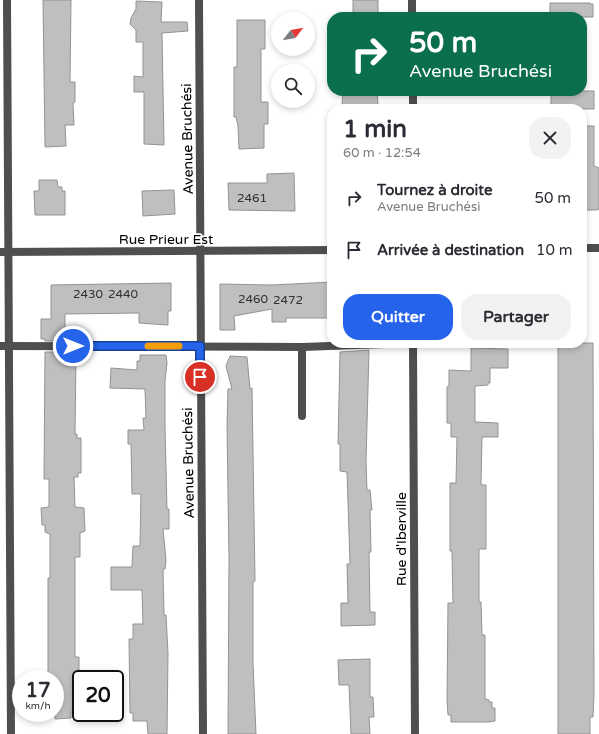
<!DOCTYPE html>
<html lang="fr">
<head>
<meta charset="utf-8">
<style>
  :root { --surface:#fff; --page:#f2f2f3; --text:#2b2b33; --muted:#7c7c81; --accent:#2563eb }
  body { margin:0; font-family:"Varela Round",sans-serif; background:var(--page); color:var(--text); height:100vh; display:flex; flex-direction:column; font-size:15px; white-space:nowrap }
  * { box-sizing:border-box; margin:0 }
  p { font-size:13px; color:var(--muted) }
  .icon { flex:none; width:22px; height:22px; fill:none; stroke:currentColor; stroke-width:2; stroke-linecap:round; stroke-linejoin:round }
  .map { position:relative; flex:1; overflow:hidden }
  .drawer { position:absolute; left:327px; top:104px; width:260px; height:244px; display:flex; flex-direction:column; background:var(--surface); border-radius:16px; box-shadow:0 2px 6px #0003 }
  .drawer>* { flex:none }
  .hud { position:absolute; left:327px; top:12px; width:260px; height:84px; border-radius:16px; box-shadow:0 2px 6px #0003; background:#0b6e4f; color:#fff; overflow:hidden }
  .needle { width:26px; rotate:59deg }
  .buttons { position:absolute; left:271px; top:12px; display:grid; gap:8px }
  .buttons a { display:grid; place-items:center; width:44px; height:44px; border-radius:50%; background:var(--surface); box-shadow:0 2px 6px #0003; font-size:20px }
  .speed { position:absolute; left:12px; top:670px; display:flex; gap:8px; font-size:20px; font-weight:700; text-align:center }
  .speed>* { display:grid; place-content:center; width:52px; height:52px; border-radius:50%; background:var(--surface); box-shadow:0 2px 6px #0003; line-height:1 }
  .speed small { font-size:10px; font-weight:400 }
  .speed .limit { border:2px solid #111; border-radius:6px; background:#fff; color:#111 }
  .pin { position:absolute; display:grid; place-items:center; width:34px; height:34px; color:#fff; margin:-17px; border:2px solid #fff; border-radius:50%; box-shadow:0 1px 4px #0007 }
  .me { position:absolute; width:44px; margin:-22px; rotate:90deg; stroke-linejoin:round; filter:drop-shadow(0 0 3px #0008) }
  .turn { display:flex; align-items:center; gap:14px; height:84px; padding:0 16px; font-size:18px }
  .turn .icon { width:52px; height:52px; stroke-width:2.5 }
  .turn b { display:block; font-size:28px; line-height:34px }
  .round { display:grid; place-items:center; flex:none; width:42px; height:42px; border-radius:16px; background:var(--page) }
  .summary { display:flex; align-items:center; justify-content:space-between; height:68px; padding:0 16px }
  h1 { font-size:24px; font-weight:800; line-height:30px }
  .action { display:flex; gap:8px; margin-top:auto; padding:8px 16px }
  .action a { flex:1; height:46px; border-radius:16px; background:var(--accent); color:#fff; font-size:16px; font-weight:800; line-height:46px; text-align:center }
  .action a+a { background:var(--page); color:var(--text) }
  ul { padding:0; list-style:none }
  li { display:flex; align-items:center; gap:12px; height:52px; padding:0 16px }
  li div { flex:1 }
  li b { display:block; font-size:15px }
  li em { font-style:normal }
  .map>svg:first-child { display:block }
  .building { fill:#bfbfbf; stroke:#939393 }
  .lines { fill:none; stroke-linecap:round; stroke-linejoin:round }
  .lane { stroke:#4f4f4f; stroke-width:8 }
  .street { stroke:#4f4f4f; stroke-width:8 }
  .route-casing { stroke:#184099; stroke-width:10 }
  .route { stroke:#2563eb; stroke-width:7 }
  .slow { stroke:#f59e0b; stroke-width:7 }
  .labels { text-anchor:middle; stroke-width:3.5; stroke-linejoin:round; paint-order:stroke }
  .number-label { font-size:12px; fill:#303030 }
  .street-label { font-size:14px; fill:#000; stroke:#fff }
</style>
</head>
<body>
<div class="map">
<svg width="599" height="734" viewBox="0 0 599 734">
  <rect width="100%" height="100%" fill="#fff"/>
  <g class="building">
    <path d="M43,0H71L70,82H75V102L73,103L74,125H65L66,146L45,147Z"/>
    <rect x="353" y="0" width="25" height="17"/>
    <path d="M136,1L162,2L161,22H187L188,31L162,33L164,145L144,144V92H134V76L143,77V42H136V30L130,24L131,18L136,9Z"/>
    <path d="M550,3H590V4H593V17H550Z"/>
    <path d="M237,20H265V49H261V102H268V124H264V148L239,149L238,126L236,117H234V67H237Z"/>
    <path d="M343,91H377L378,105H342Z"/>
    <rect x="551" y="91" width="43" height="18"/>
    <path d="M582,126H594V166L599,168V209L597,210H582Z"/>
    <path d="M294,173L295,211L229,210L228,183H267V174Z"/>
    <path d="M39,180H57L58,187H62V191H65V215H35L34,191H39Z"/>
    <path d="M174,190L175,214L143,216L142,191Z"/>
    <path d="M332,282V318H286V322H272V309L234,316L235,330H220V284L272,285Z"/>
    <path d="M171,283V311H168V325L139,323V313L65,314V341H45V339H41V319H51V285Z"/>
    <path d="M558,343H593L594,694L593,717H590V734H558Z"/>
    <path d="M471,348L508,349V368H490V383H488V385L475,386V422L498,423V437H482L481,485H486V549H479V602H481L482,635H485V699L489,700V702H492V708H495V721L489,722H451V715H448L447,702L448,603H453L452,551H450V483H456L457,437H451V423H447V387L449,386V370L471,371Z"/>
    <path d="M369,350L366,461L367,490H370L372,510H370L371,552H369L370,612H375V625L341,626V603H348L347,564H350L347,472L340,471V444H338L340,352Z"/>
    <path d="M45,352H76L75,434H77V438H81V473H78V477H74L75,507L84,508L85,531L80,533V557H75V657H79V681H76L77,712H71V718L55,719V679H48V578H50V534L45,532V525H42L41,508L49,507V479H44Z"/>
    <path d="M140,355H166L167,363L165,381V427L167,509H169V529H163L166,560L165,569H163L164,615H166L168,653L167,734H148L147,721H133V713H130L129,639H133V624H143L142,590H111V567H132L133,546H140L141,494H132L131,444H128V430H144L143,418H146L145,389L110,388L111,368L137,370V361H140Z"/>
    <path d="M230,356L247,357L250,389L252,388L255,581L253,582V663L256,734H228L229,558L227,425L228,389H232L226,366Z"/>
    <path d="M370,659V697H373L374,717H369L370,734H351L349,685H339L338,660Z"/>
  </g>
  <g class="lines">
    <g class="lane">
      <path d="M0,346L302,347L413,343"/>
      <path d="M302,416V347"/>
    </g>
    <g class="street">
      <path d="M7,0L11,734"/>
      <path d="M199,0C201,245 201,489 203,734"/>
      <path d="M412,0V17"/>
      <path d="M413,91V109"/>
      <path d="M582,248H599"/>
      <path d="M0,252L332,250"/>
      <path d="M413,343L415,734"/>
    </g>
  </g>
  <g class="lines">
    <g class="route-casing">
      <path id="route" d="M73,346H200V377"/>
    </g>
    <use href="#route" class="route"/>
    <path class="slow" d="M148,346H179"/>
  </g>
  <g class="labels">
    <g class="number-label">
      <text x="252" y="202">2461</text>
      <text x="88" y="298">2430</text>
      <text x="123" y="298">2440</text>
      <text x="253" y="303">2460</text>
      <text x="288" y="304">2472</text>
    </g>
    <g class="street-label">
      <text transform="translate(187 139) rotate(-91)" y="5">Avenue Bruchési</text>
      <text x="166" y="244">Rue Prieur Est</text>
      <text transform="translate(188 463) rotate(-91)" y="5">Avenue Bruchési</text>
      <text transform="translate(401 539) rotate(-90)" y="5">Rue d'Iberville</text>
    </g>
  </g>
</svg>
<div class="buttons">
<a><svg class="needle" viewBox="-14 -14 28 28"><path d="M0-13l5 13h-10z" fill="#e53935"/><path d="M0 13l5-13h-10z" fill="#7c7c81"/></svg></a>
<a><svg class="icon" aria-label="search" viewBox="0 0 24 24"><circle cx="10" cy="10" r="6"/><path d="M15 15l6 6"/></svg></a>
</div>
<div class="speed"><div>17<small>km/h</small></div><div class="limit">20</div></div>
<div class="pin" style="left:200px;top:377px;background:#d93025"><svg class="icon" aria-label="arrive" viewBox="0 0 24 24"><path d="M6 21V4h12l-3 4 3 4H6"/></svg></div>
<svg class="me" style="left:73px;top:346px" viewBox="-20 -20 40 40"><circle r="17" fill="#2563eb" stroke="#fff" stroke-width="3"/><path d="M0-11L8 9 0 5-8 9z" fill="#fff"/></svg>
<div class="hud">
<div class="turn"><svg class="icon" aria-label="right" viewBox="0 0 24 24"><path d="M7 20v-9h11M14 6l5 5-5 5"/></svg><div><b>50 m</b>Avenue Bruchési</div></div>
</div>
<section class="drawer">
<div class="summary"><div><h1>1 min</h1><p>60 m · 12:54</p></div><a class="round"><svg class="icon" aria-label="close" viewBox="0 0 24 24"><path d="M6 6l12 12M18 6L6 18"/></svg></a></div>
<ul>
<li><svg class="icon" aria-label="right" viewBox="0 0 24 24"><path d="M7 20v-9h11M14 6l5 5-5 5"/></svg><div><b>Tournez à droite</b><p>Avenue Bruchési</p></div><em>50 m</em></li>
<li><svg class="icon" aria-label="arrive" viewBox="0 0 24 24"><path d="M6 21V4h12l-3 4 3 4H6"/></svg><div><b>Arrivée à destination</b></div><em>10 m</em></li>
</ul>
<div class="action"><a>Quitter</a><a>Partager</a></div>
</section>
</div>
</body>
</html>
